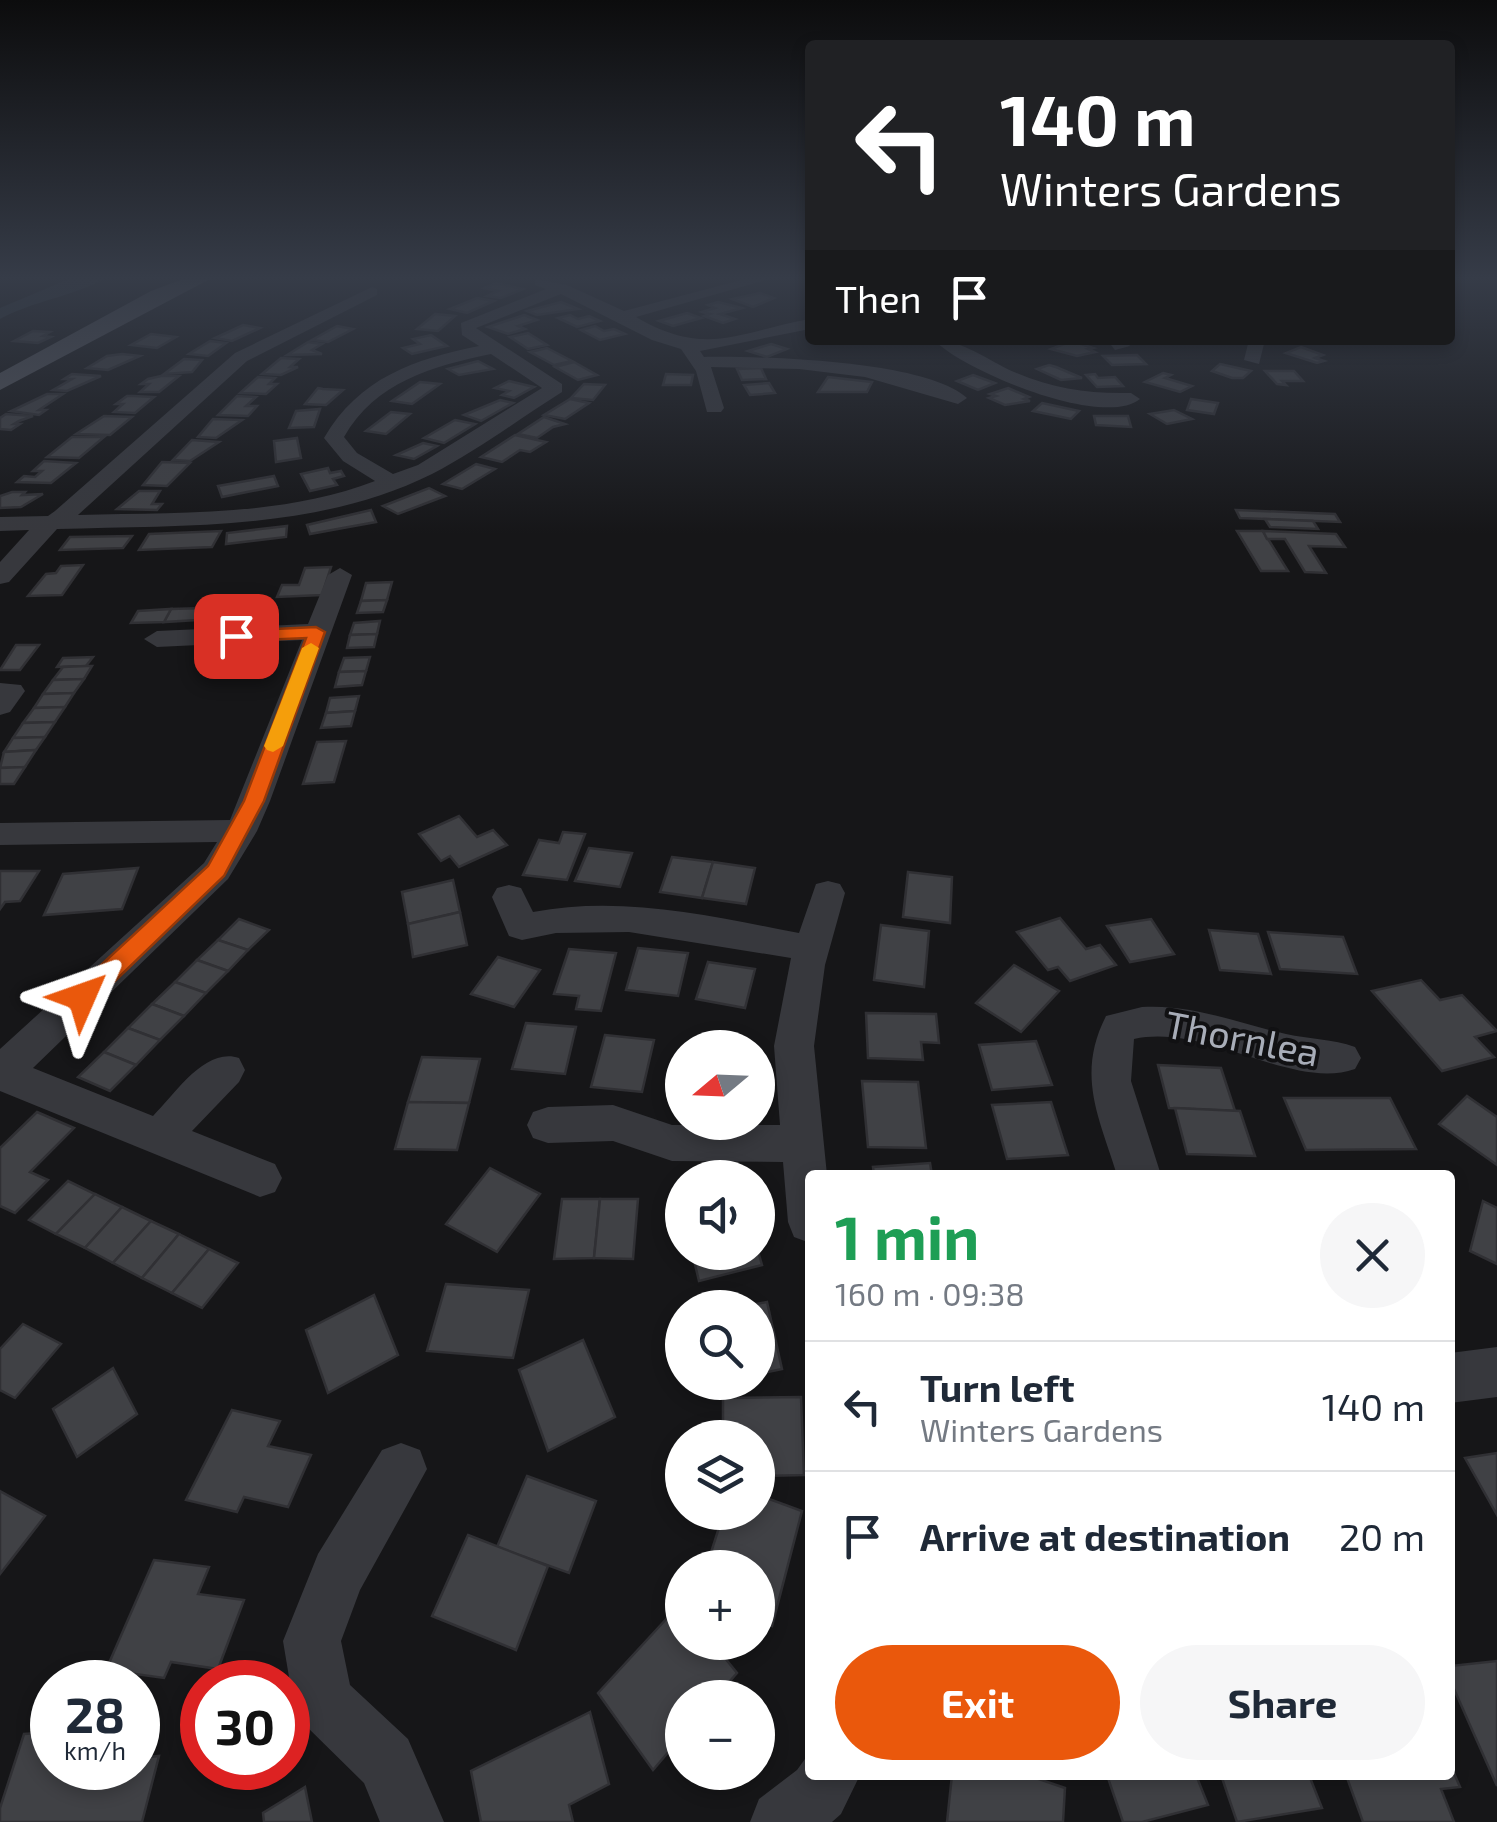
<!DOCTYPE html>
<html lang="en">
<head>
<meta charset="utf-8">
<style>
  :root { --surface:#fff; --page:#f6f6f7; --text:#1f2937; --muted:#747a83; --line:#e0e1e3; --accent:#ea580c }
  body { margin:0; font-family:"Exo 2",sans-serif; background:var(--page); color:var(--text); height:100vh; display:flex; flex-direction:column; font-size:38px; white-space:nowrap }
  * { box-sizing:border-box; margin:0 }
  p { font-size:32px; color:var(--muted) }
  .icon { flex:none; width:55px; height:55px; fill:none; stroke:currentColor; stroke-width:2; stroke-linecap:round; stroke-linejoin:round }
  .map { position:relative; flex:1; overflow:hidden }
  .side { position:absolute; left:805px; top:1170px; width:650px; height:610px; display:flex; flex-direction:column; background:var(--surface); border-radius:10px; box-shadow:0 5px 15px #0003 }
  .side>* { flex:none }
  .banner { position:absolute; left:805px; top:40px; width:650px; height:305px; border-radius:10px; box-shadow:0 5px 15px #0003; background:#202124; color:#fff; overflow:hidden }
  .needle { width:65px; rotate:251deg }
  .buttons { position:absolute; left:665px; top:1030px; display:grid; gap:20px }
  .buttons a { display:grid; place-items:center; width:110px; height:110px; border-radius:50%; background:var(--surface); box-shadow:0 5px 15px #0003; font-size:50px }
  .speed { position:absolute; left:30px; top:1660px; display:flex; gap:20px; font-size:50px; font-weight:700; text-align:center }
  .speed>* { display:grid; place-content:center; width:130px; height:130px; border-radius:50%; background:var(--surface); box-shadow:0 5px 15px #0003; line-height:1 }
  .speed small { font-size:25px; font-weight:400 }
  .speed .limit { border:15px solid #d22; background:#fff; color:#111 }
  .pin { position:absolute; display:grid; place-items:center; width:85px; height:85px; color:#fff; margin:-42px; border-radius:20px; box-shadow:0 5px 15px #0006 }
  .me { position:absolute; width:110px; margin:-55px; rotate:47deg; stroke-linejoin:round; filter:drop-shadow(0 0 8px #0008) }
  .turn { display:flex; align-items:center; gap:35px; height:210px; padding:0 30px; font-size:45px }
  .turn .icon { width:130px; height:130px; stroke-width:2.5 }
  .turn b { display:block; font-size:70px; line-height:85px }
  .then { display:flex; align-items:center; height:95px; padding:0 30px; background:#0003; gap:20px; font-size:38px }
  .round { display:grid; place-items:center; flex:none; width:105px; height:105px; border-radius:52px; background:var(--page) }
  .summary { display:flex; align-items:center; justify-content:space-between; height:170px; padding:0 30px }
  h1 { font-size:60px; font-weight:700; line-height:75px; color:#1e9e55 }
  .button { display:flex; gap:20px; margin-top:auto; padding:20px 30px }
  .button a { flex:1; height:115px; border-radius:60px; background:var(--accent); color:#fff; font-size:40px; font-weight:700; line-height:115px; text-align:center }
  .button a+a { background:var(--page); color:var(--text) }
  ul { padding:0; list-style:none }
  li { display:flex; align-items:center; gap:30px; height:130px; padding:0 30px; border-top:2px solid var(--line) }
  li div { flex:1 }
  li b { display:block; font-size:38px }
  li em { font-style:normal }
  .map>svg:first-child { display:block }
  .water { fill:#2c353c }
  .building { fill:#404145; stroke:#303034; stroke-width:2.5 }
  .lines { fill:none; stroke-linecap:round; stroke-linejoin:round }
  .minor { fill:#37383d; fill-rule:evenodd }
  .major { fill:#53555c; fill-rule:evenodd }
  .route { fill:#ea580c; stroke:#983908; stroke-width:2.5 }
  .slow { fill:#f59e0b }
  .labels { text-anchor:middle; stroke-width:8; stroke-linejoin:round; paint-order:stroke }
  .street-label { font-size:38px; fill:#a8adb8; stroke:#111113 }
</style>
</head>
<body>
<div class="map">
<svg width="1497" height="1822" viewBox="0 0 1497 1822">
  <rect width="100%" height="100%" fill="#161618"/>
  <path class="water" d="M69,279H104C71,297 33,301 0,319V308Z"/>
  <g class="building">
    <path d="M496,283L523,289L501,298L487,296L498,291L484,288Z"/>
    <path d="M760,293L774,298L753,307L732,299Z"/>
    <path d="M477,298L494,301L467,313L450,309Z"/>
    <path d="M561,302L578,309L537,315L527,311Z"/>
    <path d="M718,302L742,308L720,314L735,319L723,323L704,316L710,314L702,312L715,308L708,305Z"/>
    <path d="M687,313L701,318L673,326L659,321Z"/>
    <path d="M435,314L455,316L438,331L417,329Z"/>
    <path d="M524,315L537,320L518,326L525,329L508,334L488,327Z"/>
    <path d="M570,315L578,319L589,316L600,321L577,327L558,318Z"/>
    <path d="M243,325L260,328L232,341L215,338Z"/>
    <path d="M337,326L353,329L328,342L312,340Z"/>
    <path d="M595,326L604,331L614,329L625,334L600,340L581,330Z"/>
    <path d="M33,331L50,332L43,336L51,337L38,343L14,341Z"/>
    <path d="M528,333L547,345L528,349L510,337Z"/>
    <path d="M151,334L176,337L157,348L131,345Z"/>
    <path d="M431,335L447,346L412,354L403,348L420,344L413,339Z"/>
    <path d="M210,341L226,343L208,356L189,354Z"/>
    <path d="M1072,341L1093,348L1088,349L1095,352L1077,356L1051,349Z"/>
    <path d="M308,342L322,344L312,350L322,354L287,355Z"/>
    <path d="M771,344L787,349L767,357L748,351Z"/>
    <path d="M1301,347L1323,355L1315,358L1324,361L1317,363L1286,353Z"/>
    <path d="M547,348L572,361L554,365L530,352Z"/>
    <path d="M122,354L140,356L108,370L87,368L107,356Z"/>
    <path d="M1137,355L1146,364L1112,365L1103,356Z"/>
    <path d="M281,358L299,359L290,367H298L281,375L262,374Z"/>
    <path d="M184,359L202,360L192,372L164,374Z"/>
    <path d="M478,361L493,369L459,375L448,369Z"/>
    <path d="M574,362L597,375L578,380L555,367Z"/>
    <path d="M1220,364L1251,371L1243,378H1232L1212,371Z"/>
    <path d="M1049,365L1056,367L1082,378L1061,380L1037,369Z"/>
    <path d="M761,368L766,379L742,380L737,369Z"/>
    <path d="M1265,371H1294L1303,381H1282L1286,385L1277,384Z"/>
    <path d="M1163,373L1171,375L1165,378L1192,386L1180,392L1145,382Z"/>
    <path d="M72,374L101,376L67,391L53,390L72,379H64Z"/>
    <path d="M666,374L693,375L691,385H663Z"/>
    <path d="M1095,374L1098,378L1115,377L1123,386L1097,387L1086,375Z"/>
    <path d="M973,375L995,383L978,390L957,381Z"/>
    <path d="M161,376H179L159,392H140L149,384H141L148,379Z"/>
    <path d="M258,377L275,378L269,384H277L266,394L240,393Z"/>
    <path d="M828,377L872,382L867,392H818Z"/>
    <path d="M509,381L534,387L514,398L502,395L509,391L495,388Z"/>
    <path d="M420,382L440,384L412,404L392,401Z"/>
    <path d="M769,383L775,393L750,395L744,385Z"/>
    <path d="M584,384L605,385L593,400L571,398Z"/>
    <path d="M318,388L323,389L343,390L326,405L305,404Z"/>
    <path d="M1008,388L1029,397L1024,399L1030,401L1005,405L989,398L996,396L990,394Z"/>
    <path d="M47,394H63L39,410H46L39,415L11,411Z"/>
    <path d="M127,396H134L154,397L135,413L114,412L123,404H116Z"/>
    <path d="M237,396L256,397L246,406H257L248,416L218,415Z"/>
    <path d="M570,399L589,403L565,419L544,415Z"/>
    <path d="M1191,399L1218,403L1214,414L1187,410Z"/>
    <path d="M500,400L513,403L481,421L464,415Z"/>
    <path d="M1042,403L1079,411L1071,419L1033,411Z"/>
    <path d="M320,409L314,427L289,428L296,411Z"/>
    <path d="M1174,410L1192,419L1167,424L1150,414Z"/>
    <path d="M391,412L410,414L386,434L366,431Z"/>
    <path d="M6,414L33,416L19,421L14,424H20L11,430L0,429V418Z"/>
    <path d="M104,416L132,417L110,435L76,434Z"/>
    <path d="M1094,416H1128L1131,427L1096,425Z"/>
    <path d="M544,417L565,424L553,427L537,438L518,434Z"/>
    <path d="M213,419L242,420L216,438L198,437Z"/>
    <path d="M455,420L475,424L444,443L424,438Z"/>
    <path d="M515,435L546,442L530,452L520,450L502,462L481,457Z"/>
    <path d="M72,437H104L79,458L47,457Z"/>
    <path d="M297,438L301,458L276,462L274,441Z"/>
    <path d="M192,440L219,442L190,461L173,460Z"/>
    <path d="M423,443L437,446L414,459L396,455Z"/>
    <path d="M44,461L76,463L51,483L17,482L24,476L35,477L42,471H33Z"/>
    <path d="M162,462L190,463L167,486L143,485Z"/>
    <path d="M476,464L495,469L462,489L443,484Z"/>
    <path d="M328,468L330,473L341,471L344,476L333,479L337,485L310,491L301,474Z"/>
    <path d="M274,476L278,486L222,497L218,486Z"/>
    <path d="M429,488L445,496L398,514L383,506Z"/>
    <path d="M139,491H160L152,504H162L157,510L117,509Z"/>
    <path d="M12,492H25L22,495L43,494L21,507L0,508V496Z"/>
    <path d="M371,510L376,522L310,534L307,525Z"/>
    <path d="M1236,510L1335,514L1340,522L1240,518Z"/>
    <path d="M1265,519L1313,521L1318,529L1270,527Z"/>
    <path d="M287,526L286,537L226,544L227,533Z"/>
    <path d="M221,531L212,547L139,550L149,534Z"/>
    <path d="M1237,531H1263L1288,571H1261Z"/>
    <path d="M1263,531L1336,534L1345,547L1309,546L1326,573L1305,572L1285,539H1267Z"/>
    <path d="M132,536L123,548L60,550L70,537Z"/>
    <path d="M83,565L62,595L28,596L46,574L56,573L61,566Z"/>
    <path d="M331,567L322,595L277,597L282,585H299L305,568Z"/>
    <path d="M392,582L387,600L361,601L366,583Z"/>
    <path d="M387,600L383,612L357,613L361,601Z"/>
    <path d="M268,605L263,617L230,619L236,606Z"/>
    <path d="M236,606L230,619L197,620L204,608Z"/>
    <path d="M204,608L197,620L164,622L171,609Z"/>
    <path d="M171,609L164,622L131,623L138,611Z"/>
    <path d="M380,621L377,634L350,635L354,623Z"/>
    <path d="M377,634L374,647L347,648L350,635Z"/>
    <path d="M16,645H39L20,670H0Z"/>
    <path d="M93,657L86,666L57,667L63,658Z"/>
    <path d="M370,657L366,671L339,672L344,658Z"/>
    <path d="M86,666H92L84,679L53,680L63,667Z"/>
    <path d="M366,671L362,685L335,687L339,672Z"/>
    <path d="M84,679L74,693L43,694L53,680Z"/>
    <path d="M74,693L65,707L34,708L43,694Z"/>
    <path d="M359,696L355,711L326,713L330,698Z"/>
    <path d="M65,707L55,722L23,723L34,708Z"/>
    <path d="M355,711L351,726L321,728L326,713Z"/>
    <path d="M55,722L45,737L13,738L23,723Z"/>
    <path d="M45,737L36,750L4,752L13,738Z"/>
    <path d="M346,741L334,782L303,784L317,742Z"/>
    <path d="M36,750L25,767L0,768L4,752Z"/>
    <path d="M25,767L14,784H0V768Z"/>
    <path d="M459,816L477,837L493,830L507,845L459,867L450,856L441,861L419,834Z"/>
    <path d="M563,832L585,834L567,880L523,875L539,840L559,843Z"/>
    <path d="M589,848L632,853L620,887L575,881Z"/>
    <path d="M672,857L713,862L702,898L660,892Z"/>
    <path d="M713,862L755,868L746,904L702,898Z"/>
    <path d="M138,868L122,909L44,915L63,874Z"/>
    <path d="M0,871H39L20,901L5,902L0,909Z"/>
    <path d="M908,872L952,877L950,923L903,917Z"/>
    <path d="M453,880L460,912L408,924L402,892Z"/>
    <path d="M460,912L467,945L413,957L408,924Z"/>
    <path d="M1060,918L1086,949L1100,945L1116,965L1070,981L1058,967L1048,970L1017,932Z"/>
    <path d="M239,919L269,930L248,950L218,940Z"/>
    <path d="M1151,919L1174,954L1130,962L1107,926Z"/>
    <path d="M881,925L929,931L924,987L874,980Z"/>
    <path d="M1209,930L1258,934L1271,974L1220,970Z"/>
    <path d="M1268,932L1343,937L1357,974L1280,969Z"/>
    <path d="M218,940L248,950L228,971L197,960Z"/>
    <path d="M638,948L688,953L678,996L626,990Z"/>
    <path d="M569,949L616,953L601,1011L576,1009L579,996L554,994Z"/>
    <path d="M498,957L540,970L514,1007L471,994Z"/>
    <path d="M197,960L228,971L206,993L175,982Z"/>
    <path d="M708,962L755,969L745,1008L696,999Z"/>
    <path d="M1014,965L1059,991L1021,1032L976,1003Z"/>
    <path d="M1421,980L1440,1000L1462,995L1497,1031L1475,1037L1494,1057L1442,1071L1372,991Z"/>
    <path d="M175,982L206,993L184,1016L152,1004Z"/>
    <path d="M152,1004L184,1016L160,1040L128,1028Z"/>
    <path d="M866,1013L936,1014L939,1043L921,1042L923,1060L868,1058Z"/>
    <path d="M526,1023L576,1027L565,1074L512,1069Z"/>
    <path d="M128,1028L160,1040L136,1065L104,1052Z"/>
    <path d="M605,1035L654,1040L642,1092L591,1087Z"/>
    <path d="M1036,1041L1052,1085L992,1090L979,1045Z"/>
    <path d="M104,1052L136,1065L110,1091L78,1077Z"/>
    <path d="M422,1057L480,1059L469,1103L408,1102Z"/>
    <path d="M1158,1065L1221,1068L1235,1111L1169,1108Z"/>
    <path d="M862,1081L918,1082L926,1148L868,1147Z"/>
    <path d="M1467,1096L1497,1117V1165L1439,1124Z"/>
    <path d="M1284,1098H1390L1416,1149L1306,1150Z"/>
    <path d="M408,1102L469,1103L457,1150L395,1149Z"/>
    <path d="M1051,1102L1068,1155L1007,1159L992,1105Z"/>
    <path d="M1175,1108L1240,1111L1255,1156L1187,1154Z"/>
    <path d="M37,1112L74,1128L30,1172L48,1180L15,1213L0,1206V1148Z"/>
    <path d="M930,1163L932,1175H874L873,1167Z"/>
    <path d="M490,1168L540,1194L497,1252L446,1224Z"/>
    <path d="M68,1181L95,1194L56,1234L29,1220Z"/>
    <path d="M95,1194L122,1207L85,1248L56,1234Z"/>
    <path d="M562,1199H600L594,1258L554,1259Z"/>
    <path d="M600,1199H638L633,1259L594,1258Z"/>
    <path d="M1483,1201L1497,1208V1264L1470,1251Z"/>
    <path d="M122,1207L151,1221L113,1263L85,1248Z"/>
    <path d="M151,1221L179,1234L142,1278L113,1263Z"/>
    <path d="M179,1234L209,1249L172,1293L142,1278Z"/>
    <path d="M209,1249L238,1263L202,1308L172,1293Z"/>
    <path d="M758,1251L762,1265L699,1281L692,1252Z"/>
    <path d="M446,1284L529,1290L513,1358L427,1351Z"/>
    <path d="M374,1295L398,1355L328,1393L306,1330Z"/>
    <path d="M767,1302L782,1369L758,1374V1308H736Z"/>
    <path d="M23,1324L61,1344L15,1398L0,1390V1349Z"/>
    <path d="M583,1340L615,1417L548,1451L519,1370Z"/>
    <path d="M113,1368L137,1414L77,1457L53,1409Z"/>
    <path d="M801,1397L804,1475L758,1476V1438H723V1398Z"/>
    <path d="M232,1410L280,1421L268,1446L311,1455L288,1507L244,1497L237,1512L186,1500Z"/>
    <path d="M1497,1453V1515L1465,1458Z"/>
    <path d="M527,1476L596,1501L569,1573L497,1547Z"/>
    <path d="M0,1491L45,1516L0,1574Z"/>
    <path d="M758,1495L802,1511L772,1626L758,1621V1568H706L724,1512H758Z"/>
    <path d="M468,1535L548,1566L516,1650L432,1616Z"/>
    <path d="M154,1560L209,1567L198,1594L244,1600L218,1669L171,1662L164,1678L106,1670Z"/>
    <path d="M681,1603L682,1642H712L737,1673L715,1698H682V1736L653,1770L598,1693Z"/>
    <path d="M1497,1661V1786L1450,1680V1666Z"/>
    <path d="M590,1712L609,1784L569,1805L573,1822H481L471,1771Z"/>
    <path d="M52,1732V1768H138V1758L159,1756L142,1822H0V1808L24,1734Z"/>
    <path d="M1450,1764L1460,1787L1441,1789L1454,1822H1363L1346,1775H1450Z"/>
    <path d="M952,1775H1027L1065,1788L1063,1822H947Z"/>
    <path d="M1107,1775H1196L1208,1805L1142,1822H1123Z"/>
    <path d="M1221,1775H1309L1322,1808L1237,1822Z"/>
    <path d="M305,1787L312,1822H264L263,1813Z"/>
  </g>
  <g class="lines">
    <g class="minor">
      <path d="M535,279L567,285L624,311L745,279H769L636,317C706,358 738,332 810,319V329L700,351L704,357C763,356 925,360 967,398L958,404L865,377L799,369L711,367L724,408L721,412H707L696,371L681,349L652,340L561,294L476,328L562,384V392C519,419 477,451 432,474C317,531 184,525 57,529L9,582L0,584V562L29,530L0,531V517L48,516L55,511L235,353L372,287L377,289V295L247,361L78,515C177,512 281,517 375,481L343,461L324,438C359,378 414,359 479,346L462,335L461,323L546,289L535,285ZM491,354L542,388L418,465L393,474L357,453L344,437C375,382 433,366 491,354Z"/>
      <path d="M934,340C963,340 987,360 1014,372C1054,389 1088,394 1131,393L1140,399C1103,429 964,371 934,340Z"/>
      <path d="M1107,340H1125L1130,346L1115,350Z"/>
      <path d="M1249,340H1265L1259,364L1244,360Z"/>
      <path d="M340,568L352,575L270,801L257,831L228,879L33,1068L153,1116C176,1093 205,1047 239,1058L245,1070L239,1082L192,1131L275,1164L282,1178L275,1192L260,1197L0,1091V1049L204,863L217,842L0,845V823L230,820L302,640L157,647L144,639L157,631L308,624L328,575Z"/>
      <path d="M0,683L21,685L25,691L10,712L0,715Z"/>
      <path d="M828,881L840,884L845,893L825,965L814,1046L827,1175H810V1243L794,1237L788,1222L783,1162L672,1161L613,1141L548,1143L533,1138L527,1125L533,1112L548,1107L613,1105L672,1125H780L774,1046L791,958L629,932L556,933L522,940L509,936L492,897L497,888L509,885L521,888L533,912C622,895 711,916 799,933L816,884Z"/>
      <path d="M1142,1007C1193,1004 1237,1023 1286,1034C1309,1039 1333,1039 1355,1047L1361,1058L1355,1069C1292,1091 1207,1023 1134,1039L1131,1081L1161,1175H1117C1099,1117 1076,1075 1106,1016Z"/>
      <path d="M1497,1347V1397L1450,1403V1353Z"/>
      <path d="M401,1443L420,1450L427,1469L360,1590L341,1641L350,1685L408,1739L444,1822H380L364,1783L302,1722L293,1701L283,1641L318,1554L382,1450Z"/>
      <path d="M810,1752V1775H860L841,1814L832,1822H750L759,1799L797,1770Z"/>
    </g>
    <path class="major" d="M183,279H210L0,390V373L151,291Z"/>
  </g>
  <linearGradient id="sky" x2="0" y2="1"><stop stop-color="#0c0c0d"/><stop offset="0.52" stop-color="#363c48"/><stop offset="1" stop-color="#363c48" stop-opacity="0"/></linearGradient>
  <rect width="1497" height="534" fill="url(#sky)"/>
  <path class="route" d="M316,627L325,632L264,801L224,876L91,1004H74L70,997L74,990L208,866L244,801L306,638L236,641L228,636L236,631Z"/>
  <path class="slow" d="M311,643L319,648L283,746L273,752L267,750L264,746L302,648Z"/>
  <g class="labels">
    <g class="street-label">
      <text transform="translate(1242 1039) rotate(11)" y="13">Thornlea</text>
    </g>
  </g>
</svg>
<div class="buttons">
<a><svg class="needle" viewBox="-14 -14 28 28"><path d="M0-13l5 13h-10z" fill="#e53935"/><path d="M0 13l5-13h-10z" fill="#747a83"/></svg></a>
<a><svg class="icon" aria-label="sound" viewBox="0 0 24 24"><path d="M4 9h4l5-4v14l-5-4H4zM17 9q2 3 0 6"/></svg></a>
<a><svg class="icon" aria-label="search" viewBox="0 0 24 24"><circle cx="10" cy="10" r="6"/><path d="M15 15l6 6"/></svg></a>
<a><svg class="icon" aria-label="layers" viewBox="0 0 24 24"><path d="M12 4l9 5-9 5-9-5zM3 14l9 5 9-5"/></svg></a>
<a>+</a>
<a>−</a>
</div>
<div class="speed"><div>28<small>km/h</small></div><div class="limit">30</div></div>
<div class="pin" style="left:236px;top:636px;background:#d93025"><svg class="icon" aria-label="arrive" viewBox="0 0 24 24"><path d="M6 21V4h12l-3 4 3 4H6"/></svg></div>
<svg class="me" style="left:82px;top:997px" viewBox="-20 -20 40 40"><path d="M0-17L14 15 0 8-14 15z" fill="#ea580c" stroke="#fff" stroke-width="4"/></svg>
<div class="banner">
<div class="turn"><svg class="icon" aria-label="left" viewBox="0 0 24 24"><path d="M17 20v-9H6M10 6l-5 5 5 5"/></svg><div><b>140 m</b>Winters Gardens</div></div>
<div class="then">Then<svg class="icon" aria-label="arrive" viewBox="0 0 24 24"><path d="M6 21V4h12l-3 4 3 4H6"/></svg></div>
</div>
<section class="side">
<div class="summary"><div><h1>1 min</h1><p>160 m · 09:38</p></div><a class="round"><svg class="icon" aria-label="close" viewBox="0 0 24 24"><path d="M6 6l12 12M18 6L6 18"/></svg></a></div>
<ul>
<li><svg class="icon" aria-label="left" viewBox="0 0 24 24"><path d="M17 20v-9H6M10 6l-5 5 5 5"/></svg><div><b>Turn left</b><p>Winters Gardens</p></div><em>140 m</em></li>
<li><svg class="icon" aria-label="arrive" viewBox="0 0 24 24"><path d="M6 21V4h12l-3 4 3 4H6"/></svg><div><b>Arrive at destination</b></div><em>20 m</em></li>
</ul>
<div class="button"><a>Exit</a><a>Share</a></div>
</section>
</div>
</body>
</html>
